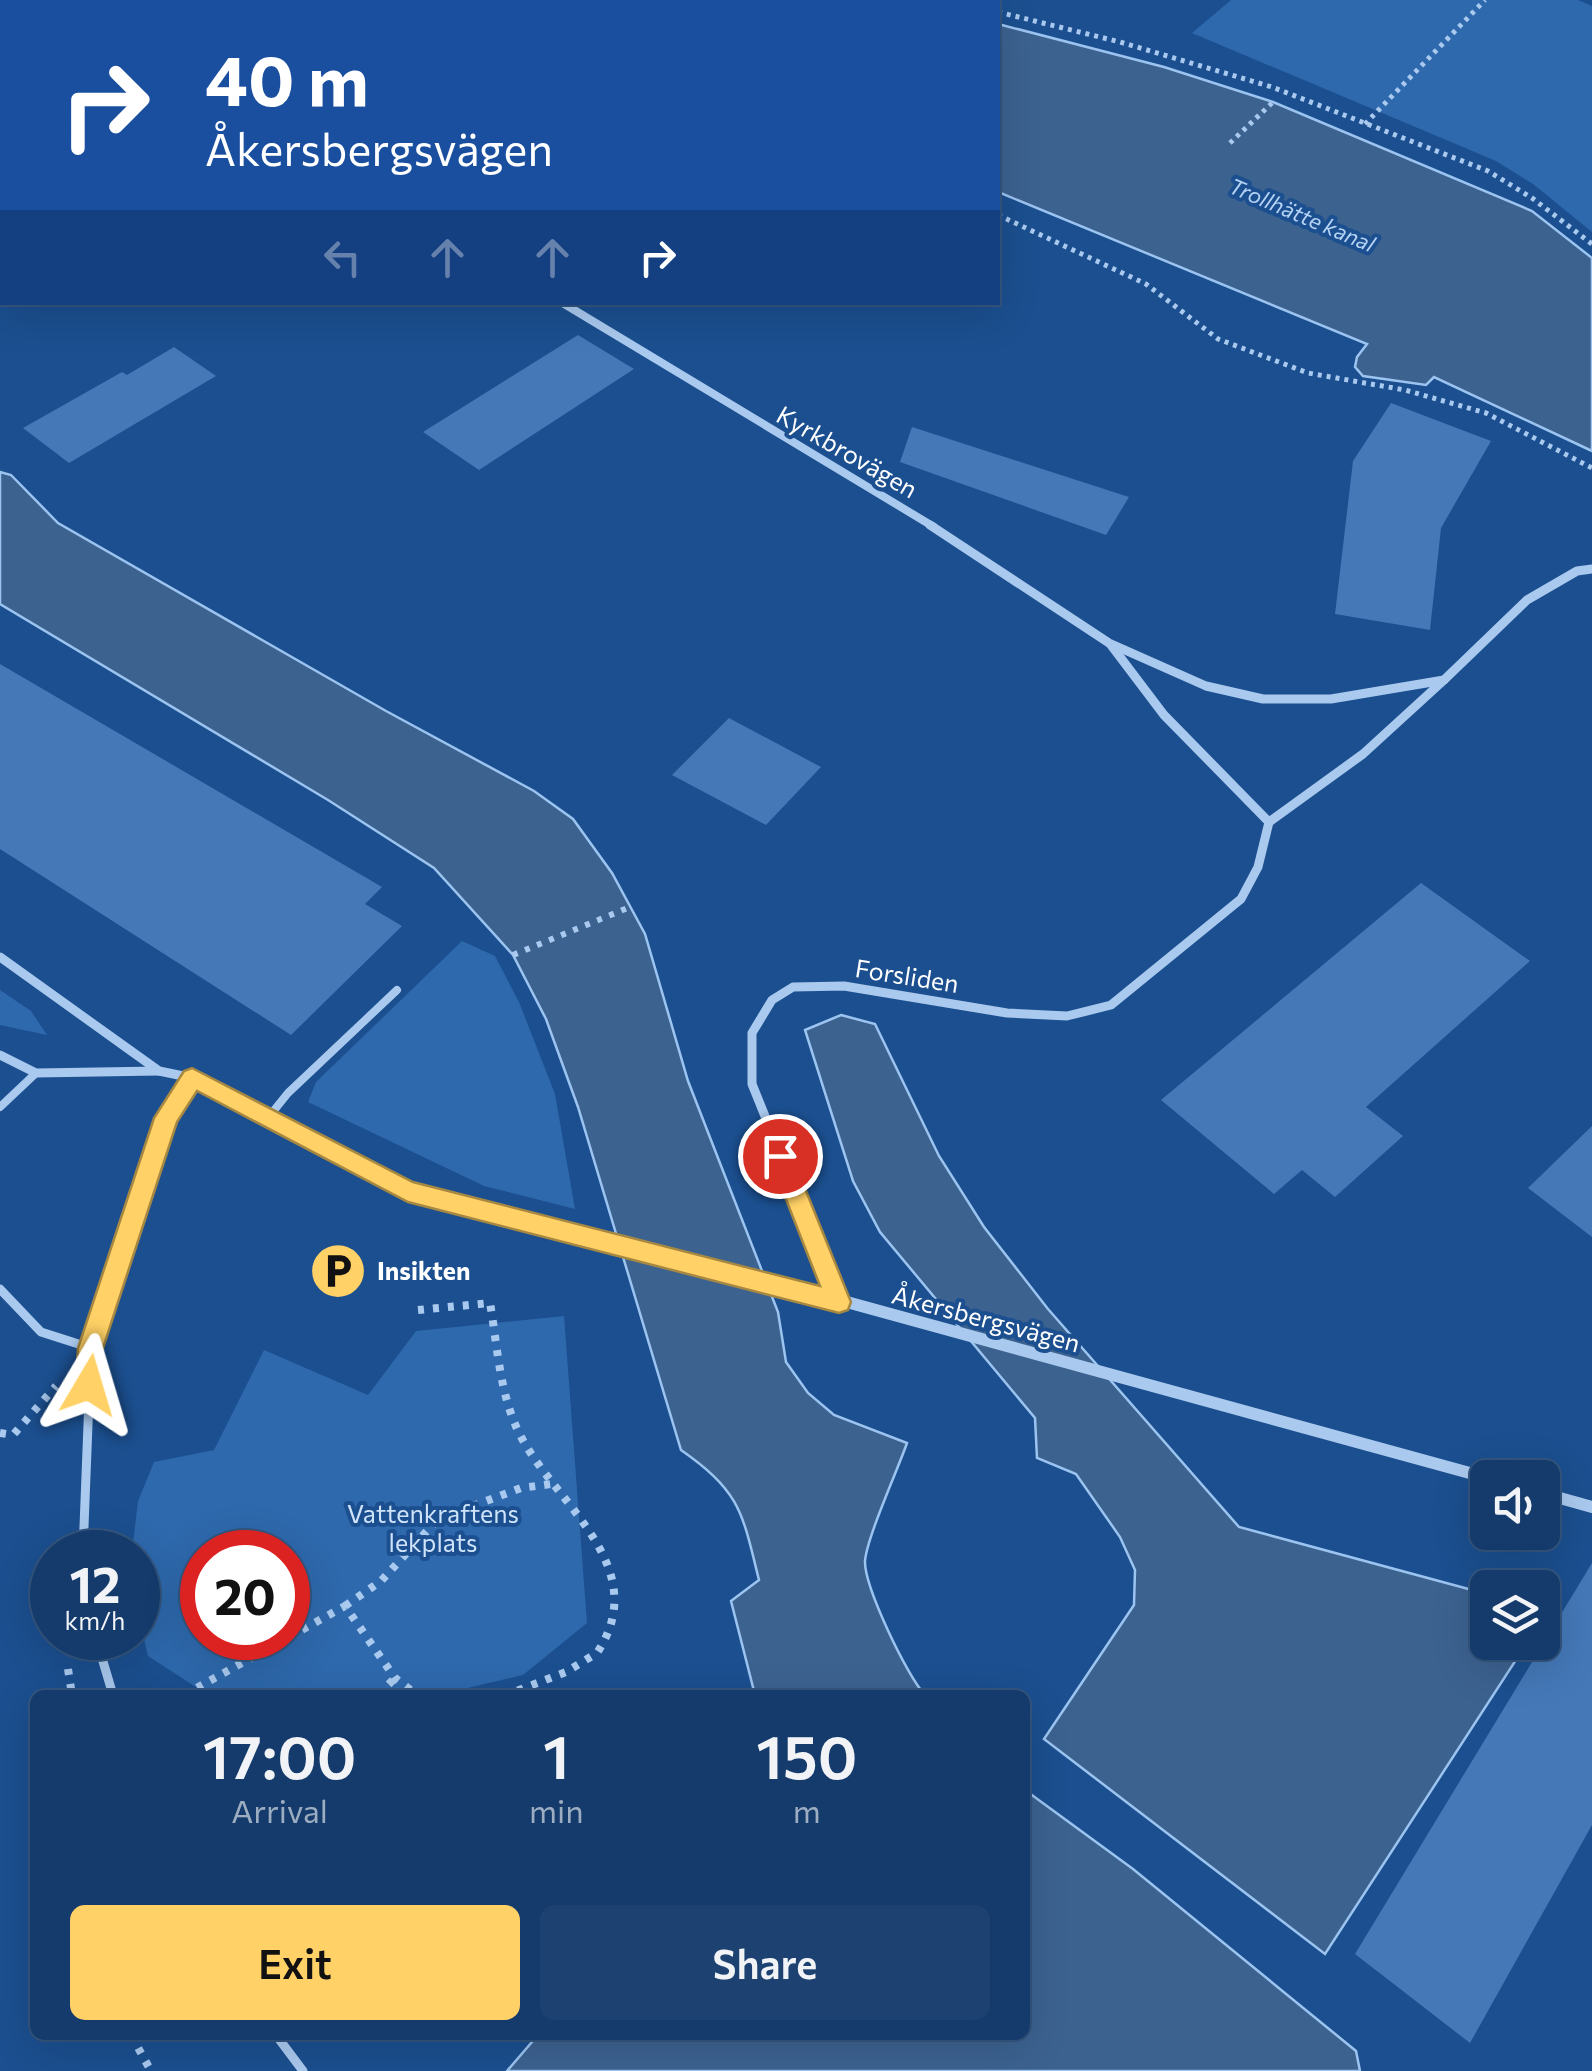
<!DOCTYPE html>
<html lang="en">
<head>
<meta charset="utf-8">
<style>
  :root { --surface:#143b6b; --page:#1d4271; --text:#f1f3f6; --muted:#9dadc1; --line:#33557e; --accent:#ffd166 }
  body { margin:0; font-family:Commissioner,sans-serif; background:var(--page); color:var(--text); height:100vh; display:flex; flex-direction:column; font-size:38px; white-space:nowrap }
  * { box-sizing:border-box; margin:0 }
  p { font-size:32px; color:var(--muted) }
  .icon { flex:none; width:55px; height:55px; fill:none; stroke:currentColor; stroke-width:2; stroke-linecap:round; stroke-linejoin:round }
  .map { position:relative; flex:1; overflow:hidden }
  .panel { position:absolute; left:30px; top:1690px; width:1000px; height:350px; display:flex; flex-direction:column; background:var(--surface); border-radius:15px; box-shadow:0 10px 40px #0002,0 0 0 2px var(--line) }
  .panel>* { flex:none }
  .hud { position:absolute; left:0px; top:0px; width:1000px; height:305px; box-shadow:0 10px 40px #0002,0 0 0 2px var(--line); background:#1a4fa0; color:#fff; overflow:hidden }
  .buttons { position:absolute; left:1470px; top:1460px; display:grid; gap:20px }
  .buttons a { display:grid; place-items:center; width:90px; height:90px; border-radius:15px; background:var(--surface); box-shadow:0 10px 40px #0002,0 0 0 2px var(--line); font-size:50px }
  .speed { position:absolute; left:30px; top:1530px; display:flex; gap:20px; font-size:50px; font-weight:700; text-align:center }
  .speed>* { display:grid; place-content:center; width:130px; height:130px; border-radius:50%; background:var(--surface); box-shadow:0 10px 40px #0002,0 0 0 2px var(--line); line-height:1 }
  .speed small { font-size:25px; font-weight:400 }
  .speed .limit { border:15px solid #d22; background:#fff; color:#111 }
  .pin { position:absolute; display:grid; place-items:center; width:85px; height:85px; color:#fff; margin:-42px; border:5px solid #fff; border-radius:50%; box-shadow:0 2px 10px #0007 }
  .me { position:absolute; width:110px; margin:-55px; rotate:7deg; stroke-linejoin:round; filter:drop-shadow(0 0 8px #0008) }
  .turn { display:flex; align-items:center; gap:35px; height:210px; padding:0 40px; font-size:45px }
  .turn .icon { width:130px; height:130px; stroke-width:2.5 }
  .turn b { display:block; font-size:70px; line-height:85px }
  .lanes { display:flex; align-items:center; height:95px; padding:0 40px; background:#0003; justify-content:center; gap:50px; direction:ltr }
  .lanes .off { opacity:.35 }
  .eta { display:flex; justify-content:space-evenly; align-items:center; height:170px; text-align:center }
  .eta b { font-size:60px; font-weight:600; line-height:70px }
  .action { display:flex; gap:20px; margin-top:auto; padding:20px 40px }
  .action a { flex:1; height:115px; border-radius:15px; background:var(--accent); color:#111; font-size:40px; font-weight:600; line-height:115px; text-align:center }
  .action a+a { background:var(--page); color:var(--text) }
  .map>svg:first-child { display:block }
  .green { fill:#2e69ad; fill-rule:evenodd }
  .water { fill:#3c6290; stroke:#9cc4f0; stroke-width:2.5 }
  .building { fill:#4478b7 }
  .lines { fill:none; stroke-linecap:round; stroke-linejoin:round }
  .path-far2 { stroke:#a9c9ee; stroke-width:5; stroke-dasharray:4 5; stroke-linecap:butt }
  .path-far1 { stroke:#a9c9ee; stroke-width:6; stroke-dasharray:5 8; stroke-linecap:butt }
  .path { stroke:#a9c9ee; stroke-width:8; stroke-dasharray:6 9; stroke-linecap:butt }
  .service-far2 { stroke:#a9c9ee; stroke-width:5 }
  .service-far1 { stroke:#a9c9ee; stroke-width:8 }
  .service { stroke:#a9c9ee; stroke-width:9 }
  .minor-far2 { stroke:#a9c9ee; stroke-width:8 }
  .minor-far1 { stroke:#a9c9ee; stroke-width:9 }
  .minor { stroke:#a9c9ee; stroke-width:12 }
  .route { fill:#ffd166; stroke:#a68842; stroke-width:2.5 }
  .labels { text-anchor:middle; stroke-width:8; stroke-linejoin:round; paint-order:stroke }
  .far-water-label { font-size:22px; font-style:italic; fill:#b5d3f5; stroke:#1b4f8f }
  .street-label { font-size:25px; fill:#fff; stroke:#1b4f8f }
  .poi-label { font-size:25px; font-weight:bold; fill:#fff; stroke:#1b4f8f; text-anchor:start }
  .park-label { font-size:25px; fill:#cfe3fa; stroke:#1b4f8f }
</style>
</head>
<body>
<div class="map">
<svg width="1592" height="2071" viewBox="0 0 1592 2071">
  <rect width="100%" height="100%" fill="#1b4f8f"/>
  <g class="green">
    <path d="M1231,0H1578L1592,6V232L1533,184L1496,161L1192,33Z"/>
    <path d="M462,941L495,956L519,1002L555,1094L575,1209L484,1186L308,1102L316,1082Z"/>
    <path d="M0,990L31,1011L47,1035L0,1025Z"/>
    <path d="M564,1316L587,1623L523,1675L438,1695H208L148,1656L138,1614V1552H132L138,1501L154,1462L214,1450L264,1350L368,1395L416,1331ZM288,1552V1638H202V1552Z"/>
  </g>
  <g class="water">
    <path d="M258,0H905L916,2H268Z"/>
    <path d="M998,24L1164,67L1273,102L1532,211L1592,258V451L1434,377L1426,385L1363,376L1355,367L1357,357L1367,344L998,192Z"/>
    <path d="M0,472L11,475L58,523L386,711L534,791L573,819L612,873L645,934L688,1081L778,1312L786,1362L808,1393L834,1415L907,1443C898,1469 867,1537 865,1561C864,1586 907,1676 925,1695H755L731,1601L759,1580C742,1512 741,1492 681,1450L578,1107L546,1019L513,955L434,868L328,800L0,604Z"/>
    <path d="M841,1015L875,1024L939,1156L984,1227L1048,1309L1239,1527L1487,1594L1488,1642L1527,1643L1325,1954L1044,1739L1134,1605L1135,1570L1120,1537L1076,1474L1037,1458L1035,1418L880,1232L853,1181L805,1030Z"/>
    <path d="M1025,1790L1133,1869L1356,2051L1360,2071H507L538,2035H1025Z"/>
  </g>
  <g class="building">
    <path d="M578,335L634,369L479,470L423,432Z"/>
    <path d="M174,347L216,376L69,463L23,428L122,372L127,375Z"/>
    <path d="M1391,403L1491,441L1441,528L1430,630L1335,614L1353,461Z"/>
    <path d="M912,427L1129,497L1106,535L900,462Z"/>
    <path d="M0,664L382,887L365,904L402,926L291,1035L0,849Z"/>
    <path d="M729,718L821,767L766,825L672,775Z"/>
    <path d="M1421,883L1530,961L1366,1107L1403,1136L1335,1197L1302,1170L1274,1194L1161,1100Z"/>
    <path d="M1592,1126V1237L1528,1188Z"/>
    <path d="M1592,1563V1825L1470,2043L1355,1954Z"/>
  </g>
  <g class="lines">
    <g class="path-far2">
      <path d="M948,0L958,2"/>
      <path d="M998,12L1120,42L1272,87L1488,171L1532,198L1592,244"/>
      <path d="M1365,124L1485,0"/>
      <path d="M1230,143L1273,102"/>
      <path d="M998,215L1146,284L1218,339L1308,373L1405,390L1486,413L1592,468"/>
    </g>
    <path class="path-far1" d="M513,955L630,907"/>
    <g class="path">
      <path d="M418,1310L490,1303C497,1343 499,1386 515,1424C545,1498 657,1562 597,1653L566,1672L506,1695"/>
      <path d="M0,1433L13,1435L56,1386"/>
      <path d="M345,1606L381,1581L438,1519L521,1488L551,1484"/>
      <path d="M68,1669L72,1695"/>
      <path d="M184,1695L345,1606L395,1678L417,1695"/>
      <path d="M378,1695L395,1678"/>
      <path d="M131,2035L151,2071"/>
    </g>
    <path class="service-far2" d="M231,0L241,2"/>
    <g class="service-far1">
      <path d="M0,1107L36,1073"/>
      <path d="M267,1119L288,1093L397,990"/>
      <path d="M138,1203L166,1119L193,1078"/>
    </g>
    <g class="service">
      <path d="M0,1289L41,1332L91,1348"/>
      <path d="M83,1552L91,1348L139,1201"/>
      <path d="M96,1638L113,1695"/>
      <path d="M276,2035L303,2071"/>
    </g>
    <path class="minor-far2" d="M561,302L934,527"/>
    <g class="minor-far1">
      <path d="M930,525L1109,643L1206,686L1263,699H1331L1444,680L1527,600L1577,571L1592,569"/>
      <path d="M1111,645L1164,715L1269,822L1363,754L1444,680"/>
      <path d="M0,957L159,1071L193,1078L408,1192L454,1203"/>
      <path d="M0,1055L36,1073L159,1071"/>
      <path d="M800,1203L752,1084V1033L772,1000L793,987L844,986L1007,1013L1067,1016L1111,1005L1241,899L1258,867L1269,822"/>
    </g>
    <g class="minor">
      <path d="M444,1201L792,1287L1488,1478"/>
      <path d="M799,1201L839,1302"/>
      <path d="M1542,1493L1592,1507"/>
    </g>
  </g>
  <path class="route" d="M192,1068L413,1182L820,1286L769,1156L772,1149H789L851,1302L848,1310L839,1313L408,1202L197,1091L177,1122L103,1348L98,1393L89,1397L80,1393L76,1385L78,1348L154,1118L184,1071Z"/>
  <defs>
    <g id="parking-disc" transform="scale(2.875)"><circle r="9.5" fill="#ffd166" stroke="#1b4f8f"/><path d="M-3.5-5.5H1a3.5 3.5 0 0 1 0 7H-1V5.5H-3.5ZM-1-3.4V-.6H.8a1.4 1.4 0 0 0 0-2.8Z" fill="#111"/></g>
  </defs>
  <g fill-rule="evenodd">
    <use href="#parking-disc" x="338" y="1271"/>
  </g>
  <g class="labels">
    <g class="far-water-label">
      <text transform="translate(1302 215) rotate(23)" y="8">Trollhätte kanal</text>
    </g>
    <g class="street-label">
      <text transform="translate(847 452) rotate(30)" y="9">Kyrkbrovägen</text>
      <text transform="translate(907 976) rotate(9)" y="9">Forsliden</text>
      <text transform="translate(986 1319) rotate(15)" y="9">Åkersbergsvägen</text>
    </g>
    <g class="poi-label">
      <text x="377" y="1280">Insikten</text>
    </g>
    <g class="park-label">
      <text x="433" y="1523">Vattenkraftens<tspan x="433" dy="29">lekplats</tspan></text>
    </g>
  </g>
</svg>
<div class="buttons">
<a><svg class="icon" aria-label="sound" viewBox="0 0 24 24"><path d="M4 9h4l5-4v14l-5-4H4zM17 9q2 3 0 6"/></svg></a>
<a><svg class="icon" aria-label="layers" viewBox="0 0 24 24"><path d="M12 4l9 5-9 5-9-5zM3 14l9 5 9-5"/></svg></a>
</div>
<div class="speed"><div>12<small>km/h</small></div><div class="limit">20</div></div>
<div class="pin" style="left:780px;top:1156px;background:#d93025"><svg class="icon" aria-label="arrive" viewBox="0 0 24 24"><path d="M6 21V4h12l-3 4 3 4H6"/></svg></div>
<svg class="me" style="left:89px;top:1385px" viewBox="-20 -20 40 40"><path d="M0-17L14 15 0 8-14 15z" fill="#ffd166" stroke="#fff" stroke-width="4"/></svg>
<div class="hud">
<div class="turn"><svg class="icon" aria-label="right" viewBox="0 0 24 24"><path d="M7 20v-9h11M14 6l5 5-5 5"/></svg><div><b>40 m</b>Åkersbergsvägen</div></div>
<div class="lanes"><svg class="icon off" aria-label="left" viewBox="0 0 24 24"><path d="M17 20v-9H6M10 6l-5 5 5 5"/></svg><svg class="icon off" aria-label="ahead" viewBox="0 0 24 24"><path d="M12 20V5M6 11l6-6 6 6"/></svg><svg class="icon off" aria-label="ahead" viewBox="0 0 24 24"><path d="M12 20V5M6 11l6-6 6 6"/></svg><svg class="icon" aria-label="right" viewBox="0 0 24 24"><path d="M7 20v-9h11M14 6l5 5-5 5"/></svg></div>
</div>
<section class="panel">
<div class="eta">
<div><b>17:00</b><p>Arrival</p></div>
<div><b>1</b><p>min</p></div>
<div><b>150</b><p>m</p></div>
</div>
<div class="action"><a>Exit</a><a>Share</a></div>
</section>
</div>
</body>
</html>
